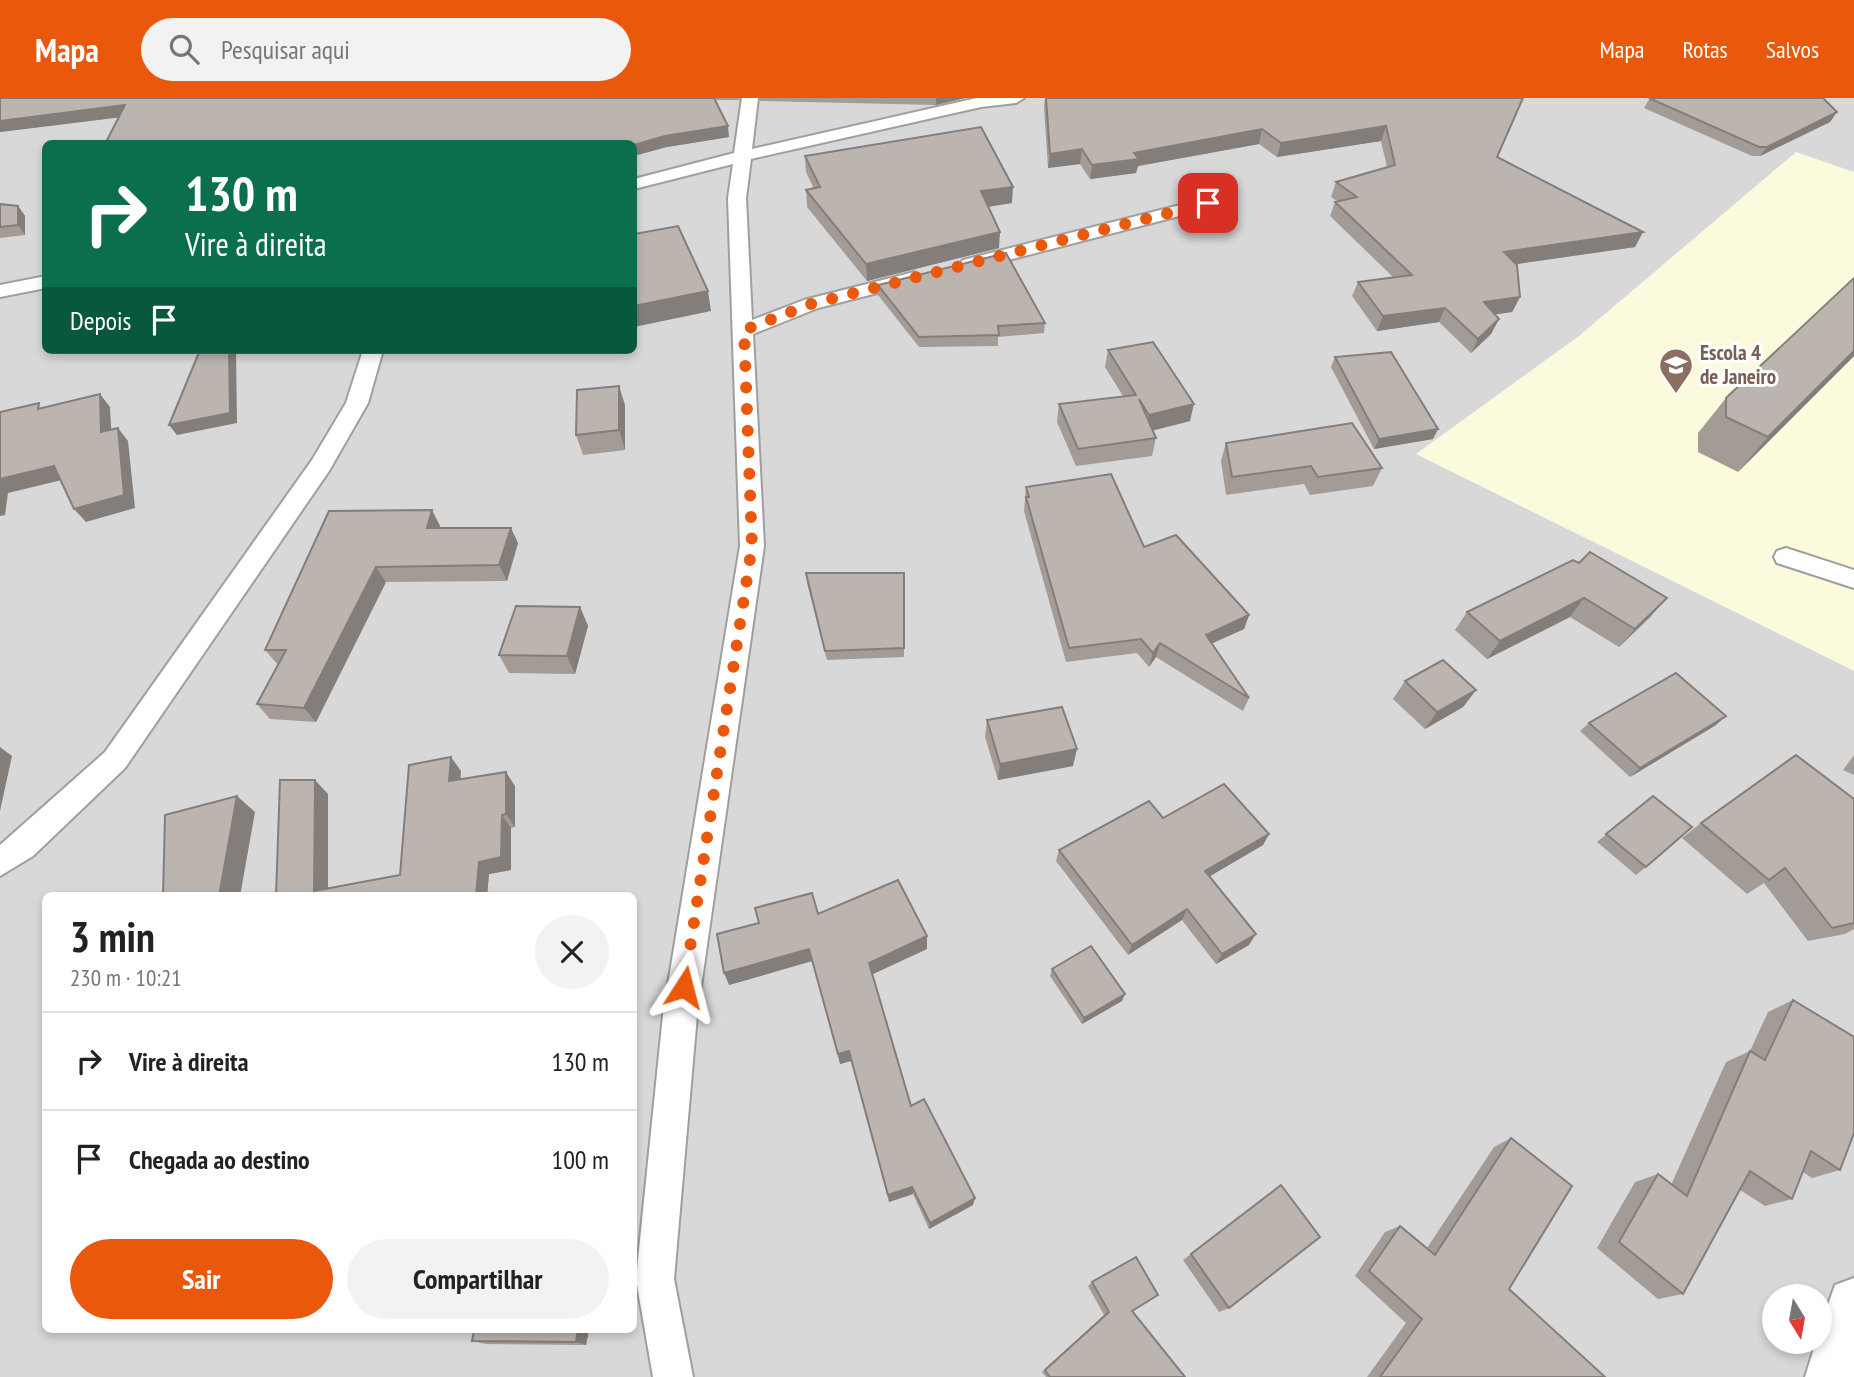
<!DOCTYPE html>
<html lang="pt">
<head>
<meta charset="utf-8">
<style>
  :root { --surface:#fff; --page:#f2f2f2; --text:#222; --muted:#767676; --line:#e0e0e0; --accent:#ea580c }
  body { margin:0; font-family:"PT Sans Narrow",sans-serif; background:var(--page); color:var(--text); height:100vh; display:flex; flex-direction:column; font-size:26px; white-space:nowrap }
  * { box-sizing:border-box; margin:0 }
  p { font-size:23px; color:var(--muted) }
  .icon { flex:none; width:38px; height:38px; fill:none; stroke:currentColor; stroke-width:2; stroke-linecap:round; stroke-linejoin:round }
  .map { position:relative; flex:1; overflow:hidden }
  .details { position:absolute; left:42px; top:794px; width:595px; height:441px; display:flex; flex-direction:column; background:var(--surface); border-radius:10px; box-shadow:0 4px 10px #0003 }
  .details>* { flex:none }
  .hud { position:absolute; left:42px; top:42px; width:595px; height:214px; border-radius:10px; box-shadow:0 4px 10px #0003; background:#0b6e4f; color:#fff; overflow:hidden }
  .needle { width:46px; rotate:169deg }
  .tools { position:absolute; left:1762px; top:1186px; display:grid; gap:14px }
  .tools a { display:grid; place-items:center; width:70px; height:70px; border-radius:50%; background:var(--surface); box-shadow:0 4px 10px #0003; font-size:35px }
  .pin { position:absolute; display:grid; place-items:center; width:60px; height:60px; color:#fff; margin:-30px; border-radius:14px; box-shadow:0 4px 10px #0006 }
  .me { position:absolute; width:77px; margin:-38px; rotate:9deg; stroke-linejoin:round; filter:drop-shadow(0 0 5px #0008) }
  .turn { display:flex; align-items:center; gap:24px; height:147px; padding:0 28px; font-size:32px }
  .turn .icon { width:91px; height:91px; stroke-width:2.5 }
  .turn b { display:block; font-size:49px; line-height:60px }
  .then { display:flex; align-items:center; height:66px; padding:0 28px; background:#0003; gap:14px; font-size:26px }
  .round { display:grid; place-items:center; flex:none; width:74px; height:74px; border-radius:37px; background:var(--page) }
  .summary { display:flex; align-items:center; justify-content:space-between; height:119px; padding:0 28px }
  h1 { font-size:42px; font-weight:700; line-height:52px }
  .button { display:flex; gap:14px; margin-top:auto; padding:14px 28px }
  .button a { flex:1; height:80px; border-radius:42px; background:var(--accent); color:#fff; font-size:28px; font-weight:700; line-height:80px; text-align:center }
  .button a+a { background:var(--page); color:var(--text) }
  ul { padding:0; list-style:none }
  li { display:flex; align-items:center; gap:21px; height:98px; padding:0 28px; border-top:2px solid var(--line) }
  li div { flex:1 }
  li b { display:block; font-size:26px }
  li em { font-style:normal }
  header { display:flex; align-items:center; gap:42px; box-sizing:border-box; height:98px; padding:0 35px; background:var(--accent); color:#fff }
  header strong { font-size:33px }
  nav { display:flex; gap:38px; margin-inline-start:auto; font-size:24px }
  .search { width:490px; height:63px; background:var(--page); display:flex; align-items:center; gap:18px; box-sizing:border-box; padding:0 24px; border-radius:38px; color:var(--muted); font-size:26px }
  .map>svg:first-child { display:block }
  .residential { fill:#d9d8d9; fill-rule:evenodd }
  .education { fill:#fbfadc }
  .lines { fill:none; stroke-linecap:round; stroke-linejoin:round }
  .lane-casing { stroke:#9f9f9f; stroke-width:4 }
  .street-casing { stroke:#9f9f9f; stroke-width:4 }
  .lane { fill:#fff; fill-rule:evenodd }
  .street { fill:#fff; fill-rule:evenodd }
  .wall { fill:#a29b96 }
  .shaded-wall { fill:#847e7a }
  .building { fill:#bcb4af; stroke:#847e7a; stroke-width:2 }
  .route { stroke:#ea580c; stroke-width:12; stroke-dasharray:0 21.6 }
  .labels { text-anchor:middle; stroke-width:6; stroke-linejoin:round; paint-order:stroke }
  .far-education-label { font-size:21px; font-weight:bold; fill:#785e54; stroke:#fff; text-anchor:start }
</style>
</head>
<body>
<header>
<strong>Mapa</strong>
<div class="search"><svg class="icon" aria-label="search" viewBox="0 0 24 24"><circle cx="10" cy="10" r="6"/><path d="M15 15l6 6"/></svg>Pesquisar aqui</div>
<nav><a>Mapa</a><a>Rotas</a><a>Salvos</a></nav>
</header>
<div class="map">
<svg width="1854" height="1279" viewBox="0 0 1854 1279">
  <rect width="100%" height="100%" fill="#ece8e2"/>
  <path class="residential" d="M0,0H1854V1279H0ZM46,46H634V252H46ZM46,798H634V1232H46ZM1774,1199H1820V1244H1774Z"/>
  <path class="education" d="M1796,54L1854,74V573L1416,356L1579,238Z"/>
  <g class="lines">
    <g class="lane-casing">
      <g id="lane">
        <path d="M742,0H758L752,51L977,0H1024L1016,5L981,9L751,61L746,100L752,222L804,202L914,174L924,180L921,184L818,210L753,236L764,448L697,917L674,1181L693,1279H653L636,1181L663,917L740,448L728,100L733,66L634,91V81L734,55Z"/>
        <path d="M1208,100L1214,101L1217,105L1214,109L970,172L960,166L963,162Z"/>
        <path d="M46,178V190L0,199V187Z"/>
        <path d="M363,252H383L368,305L329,373L125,670L33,758L0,778V747L105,654L312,362L346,305Z"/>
        <path d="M1786,450L1854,472V490L1777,465L1774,459L1777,453Z"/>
      </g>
    </g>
    <g class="street-casing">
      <path id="street" d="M1854,1180V1279H1805L1816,1244H1820V1230L1835,1187Z"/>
    </g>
    <use href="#lane" class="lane"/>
    <use href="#street" class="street"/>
  </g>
  <g class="wall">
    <path d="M0,0H740L739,2H714L729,39L667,49L634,46L119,19L0,34Z"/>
    <path d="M759,0H965L936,7L760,3Z"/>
    <path d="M1045,0H1523L1497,59L1643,134L1635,149L1516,166L1520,199L1512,214L1495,216L1499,221L1491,236L1471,255L1439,224L1377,233L1352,198L1358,184L1393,179L1330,118L1335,104L1337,103L1331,99L1336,84L1387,69L1381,43L1277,59L1259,46L1138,68L1136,75L1090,81L1080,66L1048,70L1044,9Z"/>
    <path d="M1650,0L1837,14L1830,24L1760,58H1752L1644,10Z"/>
    <path d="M805,58L1012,105L988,109L999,150L867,183L807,109L806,92L814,91L806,74Z"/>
    <path d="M0,106L18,108L25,118V137L0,140Z"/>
    <path d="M1854,180V258L1738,374L1698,354V335L1726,300Z"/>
    <path d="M878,187L1045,225L1044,235L998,239V248L919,249L878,197Z"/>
    <path d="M1108,252L1190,323L1152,333L1156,340L1152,358L1076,368L1057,324L1059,306L1123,298L1105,269Z"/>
    <path d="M1335,259L1438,331L1433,341L1374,351L1331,269Z"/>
    <path d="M625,307V352L583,357L576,337Z"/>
    <path d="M1226,345L1382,370L1373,388L1310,397L1304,386L1226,397L1221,363Z"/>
    <path d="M1026,389L1144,449L1249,517L1244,531L1212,545L1249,600L1243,613L1156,559L1149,569L1137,555L1066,564L1024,413Z"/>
    <path d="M329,413L440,428V430L518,445L507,483L386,484L316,624L270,621L257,606L278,567L265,552Z"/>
    <path d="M1573,462L1651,518L1619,549L1570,519L1487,561L1455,532L1467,514Z"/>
    <path d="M806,475H904V559L827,562L807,485Z"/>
    <path d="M580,509L588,528L575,576L509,575L499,557Z"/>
    <path d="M1405,583L1476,592L1463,609L1425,631L1393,601Z"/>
    <path d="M987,622L1073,668L998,682L985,639Z"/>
    <path d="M1589,625L1716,627L1630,679L1580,633Z"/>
    <path d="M1854,657V677L1843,672Z"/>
    <path d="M461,673L460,682L515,688V729L511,730V772L489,776L487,798H276L328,696V791L400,777Z"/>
    <path d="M1653,698L1646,769L1636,777L1597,744Z"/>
    <path d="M1854,701V831L1845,836L1808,843L1764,785L1747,796L1682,740L1701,725Z"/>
    <path d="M1163,720L1269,736L1263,747L1210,778L1249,847L1216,866L1182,822L1128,857L1056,763L1059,752Z"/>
    <path d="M818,816L927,851L872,876L911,1008L975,1100L973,1107L929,1131L913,1096L889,1104L851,963L840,966L812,863L729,887Z"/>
    <path d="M1052,871L1122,903L1082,926L1050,878Z"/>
    <path d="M1793,902L1840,1072L1812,1080L1803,1074L1792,1101L1765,1108L1740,1092L1683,1196L1658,1201L1597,1150L1635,1084L1658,1076L1671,1087L1726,964L1750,953L1768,914Z"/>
    <path d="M1511,1040L1509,1191L1605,1279H1367L1406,1225L1355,1178L1385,1134L1400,1128L1427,1150L1494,1049Z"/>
    <path d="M1281,1087L1229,1210L1219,1214L1183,1162Z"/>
    <path d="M1092,1184L1132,1213L1185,1279H1046L1042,1274L1104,1217L1088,1188Z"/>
    <path d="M431,1232H589L586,1247L486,1246L472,1243L474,1235Z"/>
  </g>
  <g class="shaded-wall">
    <path d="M936,0H965L936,7Z"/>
    <path d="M125,7L131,18L0,34V23Z"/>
    <path d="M1837,14L1830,24L1760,58L1767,49Z"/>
    <path d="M728,28L729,39L667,49L634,58V47L665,38Z"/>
    <path d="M1386,28L1381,43L1277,59L1281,45Z"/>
    <path d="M1262,31L1259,46L1138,68L1136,75L1090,81L1092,67L1134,55Z"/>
    <path d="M1082,51L1080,66L1048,70L1050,56Z"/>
    <path d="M1013,89L1012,105L980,110L981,93Z"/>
    <path d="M18,108L25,118V137L18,127Z"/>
    <path d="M1000,134L999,150L867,183L866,166Z"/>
    <path d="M1643,134L1635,149L1497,169L1504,154Z"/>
    <path d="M708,193L711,213L634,229V208Z"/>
    <path d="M1520,199L1512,214L1477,219L1484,204Z"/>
    <path d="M1445,210L1439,224L1377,233L1383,218Z"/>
    <path d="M1499,221L1491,236L1471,255L1478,241Z"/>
    <path d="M229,252H236L237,325L177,337L169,327Z"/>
    <path d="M1854,253V258L1738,374L1768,339Z"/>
    <path d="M619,288L625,307V352L619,332Z"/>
    <path d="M100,296L110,309L112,347L101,334Z"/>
    <path d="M1194,306L1190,323L1146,334L1149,317Z"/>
    <path d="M118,330L128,343L135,410L86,424L74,411Z"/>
    <path d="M1438,331L1433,341L1374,351L1379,341Z"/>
    <path d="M54,368L66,381L8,395L5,417L0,418V381Z"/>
    <path d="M432,412L440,428L436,446L427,430Z"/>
    <path d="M511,430L518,445L507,483L499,467Z"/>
    <path d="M376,469L386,484L316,624L304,610Z"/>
    <path d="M1584,500L1570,519L1487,561L1500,543Z"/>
    <path d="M1667,500L1651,518L1619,549L1635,531Z"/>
    <path d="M580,509L588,528L575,576L567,558Z"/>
    <path d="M1249,517L1244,531L1202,550L1206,537Z"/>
    <path d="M1160,545L1156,559L1149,569L1153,555Z"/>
    <path d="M1476,592L1463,609L1425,631L1437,614Z"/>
    <path d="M1726,618L1716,627L1630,679L1640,670Z"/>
    <path d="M0,649L12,658L0,713Z"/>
    <path d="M1077,651L1073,668L998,682L1000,666Z"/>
    <path d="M451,659L461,673L459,697L449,683Z"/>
    <path d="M506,674L515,688V729L506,716Z"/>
    <path d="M315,682L328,696V798L314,793Z"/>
    <path d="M237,698L255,714L240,798H219Z"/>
    <path d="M502,717L511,730V772L489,776L487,798H476L479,764Z"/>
    <path d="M1269,736L1263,747L1200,784L1205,773Z"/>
    <path d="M1187,811L1182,822L1128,857L1132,847Z"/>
    <path d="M1256,836L1249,847L1216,866L1222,856Z"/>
    <path d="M927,838V851L871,877L869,865Z"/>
    <path d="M809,851L812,863L729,887L724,875Z"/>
    <path d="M1125,896L1122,903L1082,926L1084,920Z"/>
    <path d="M849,953L851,963L840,966L838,956Z"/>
    <path d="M912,1089L913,1096L889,1104L888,1097Z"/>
    <path d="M975,1100L973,1107L929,1131L930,1125Z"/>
    <path d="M578,1232H589L586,1247L576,1244Z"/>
  </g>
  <g class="building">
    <path d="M0,0H714L728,28L665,38L634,47V46H105L125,7L0,23Z"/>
    <path d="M1046,0H1523L1497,59L1643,134L1504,154L1517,167L1520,199L1484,204L1499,221L1478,241L1445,210L1383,218L1358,184L1412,177L1335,104L1357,99L1336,84L1395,67L1386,28L1281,45L1262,31L1134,55L1139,61L1092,67L1082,51L1050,56Z"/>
    <path d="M1649,0H1823L1837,14L1767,49H1759Z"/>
    <path d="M981,29L1013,89L981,93L1000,134L866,166L806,92L820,89L805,58Z"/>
    <path d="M0,106L18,108V127L0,129Z"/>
    <path d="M678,128L708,193L634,208V136Z"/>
    <path d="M1006,155L1045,225L998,228L999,237L919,239L878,187Z"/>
    <path d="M1854,180V253L1768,339L1726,319V300Z"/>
    <path d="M1153,244L1194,306L1149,317L1139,301L1156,340L1078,351L1059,306L1136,297L1108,252Z"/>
    <path d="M200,252H229L230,315L169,327Z"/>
    <path d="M1391,254L1438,331L1379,341L1335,259Z"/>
    <path d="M619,288V332L576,337L577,292Z"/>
    <path d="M100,296L101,334L118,330L124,397L74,411L54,368L0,381V314L39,305L38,311Z"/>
    <path d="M1352,325L1382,370L1318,379L1311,368L1232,379L1226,345Z"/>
    <path d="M1111,376L1144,449L1176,437L1249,517L1206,537L1249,600L1160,545L1153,555L1141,541L1069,550L1026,399H1029L1026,389Z"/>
    <path d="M432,412L427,430H511L499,467L376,469L304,610L257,606L286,552H265L329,413Z"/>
    <path d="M1590,454L1667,500L1635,531L1584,500L1500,543L1467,514L1573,462L1579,465Z"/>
    <path d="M806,475H904V550L825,553Z"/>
    <path d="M516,508L580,509L567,558L499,557Z"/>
    <path d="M1443,562L1476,592L1437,614L1405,583Z"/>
    <path d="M1676,575L1726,618L1640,670L1589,625Z"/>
    <path d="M1062,609L1077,651L1000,666L987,622Z"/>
    <path d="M1796,657L1854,701V825L1832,830L1785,770L1769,782L1701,725Z"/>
    <path d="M451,659L449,683L506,674V716L502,717L501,759L479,764L476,798H276L280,682H315L314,793L400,777L409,667Z"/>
    <path d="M1224,686L1269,736L1205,773L1256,836L1222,856L1187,811L1132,847L1059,752L1149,703L1163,720Z"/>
    <path d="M237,698L219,798H163L165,717Z"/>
    <path d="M1653,698L1692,729L1646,769L1606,736Z"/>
    <path d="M898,782L927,838L869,865L911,1008L924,1001L975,1100L930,1125L912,1089L888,1097L849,953L838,956L809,851L724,875L717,836L759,825L755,810L812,795L818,816Z"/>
    <path d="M1091,848L1125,896L1084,920L1052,871Z"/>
    <path d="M1793,902L1854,939V1035L1840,1072L1811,1053L1792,1101L1750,1073L1683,1196L1619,1144L1658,1076L1687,1098L1750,953L1765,962Z"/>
    <path d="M1511,1040L1572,1088L1509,1191L1605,1279H1380L1422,1221L1369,1173L1400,1128L1435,1157Z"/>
    <path d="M1281,1087L1320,1139L1229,1210L1191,1156Z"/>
    <path d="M1136,1159L1158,1197L1132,1213L1185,1279H1050L1045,1272L1109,1214L1092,1184Z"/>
    <path d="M456,1232H578L576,1244L472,1243L474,1233Z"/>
  </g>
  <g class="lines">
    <path class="route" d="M684,889L752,448L744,232L811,206L1208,105"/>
  </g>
  <defs>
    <g id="school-pin" transform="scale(1.75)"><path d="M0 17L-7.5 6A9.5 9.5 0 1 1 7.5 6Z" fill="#8d6e63" stroke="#fff"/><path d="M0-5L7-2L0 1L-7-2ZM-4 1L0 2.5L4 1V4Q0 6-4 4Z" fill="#fff"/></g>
  </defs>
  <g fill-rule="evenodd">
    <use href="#school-pin" x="1676" y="267"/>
  </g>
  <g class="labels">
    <g class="far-education-label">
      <text x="1700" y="262">Escola 4<tspan x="1700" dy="24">de Janeiro</tspan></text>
    </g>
  </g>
</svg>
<div class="tools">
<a><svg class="needle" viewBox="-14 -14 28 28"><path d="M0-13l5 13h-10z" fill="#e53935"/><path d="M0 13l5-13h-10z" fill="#767676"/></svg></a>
</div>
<div class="pin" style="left:1208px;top:105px;background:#d93025"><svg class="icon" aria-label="arrive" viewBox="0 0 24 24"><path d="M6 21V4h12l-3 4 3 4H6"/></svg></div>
<svg class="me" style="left:684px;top:889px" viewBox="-20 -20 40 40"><path d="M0-17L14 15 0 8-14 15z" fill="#ea580c" stroke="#fff" stroke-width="4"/></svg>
<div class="hud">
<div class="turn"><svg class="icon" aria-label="right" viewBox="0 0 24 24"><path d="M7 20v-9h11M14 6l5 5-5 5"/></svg><div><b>130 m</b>Vire à direita</div></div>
<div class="then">Depois<svg class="icon" aria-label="arrive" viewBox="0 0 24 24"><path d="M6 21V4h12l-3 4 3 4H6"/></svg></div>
</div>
<section class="details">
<div class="summary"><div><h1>3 min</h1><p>230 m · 10:21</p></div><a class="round"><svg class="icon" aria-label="close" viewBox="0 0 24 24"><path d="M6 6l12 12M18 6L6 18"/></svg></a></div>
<ul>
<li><svg class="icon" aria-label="right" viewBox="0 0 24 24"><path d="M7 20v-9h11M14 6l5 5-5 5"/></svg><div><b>Vire à direita</b></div><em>130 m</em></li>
<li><svg class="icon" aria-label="arrive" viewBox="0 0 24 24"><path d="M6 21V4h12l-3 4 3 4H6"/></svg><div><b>Chegada ao destino</b></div><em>100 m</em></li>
</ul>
<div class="button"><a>Sair</a><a>Compartilhar</a></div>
</section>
</div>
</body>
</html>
